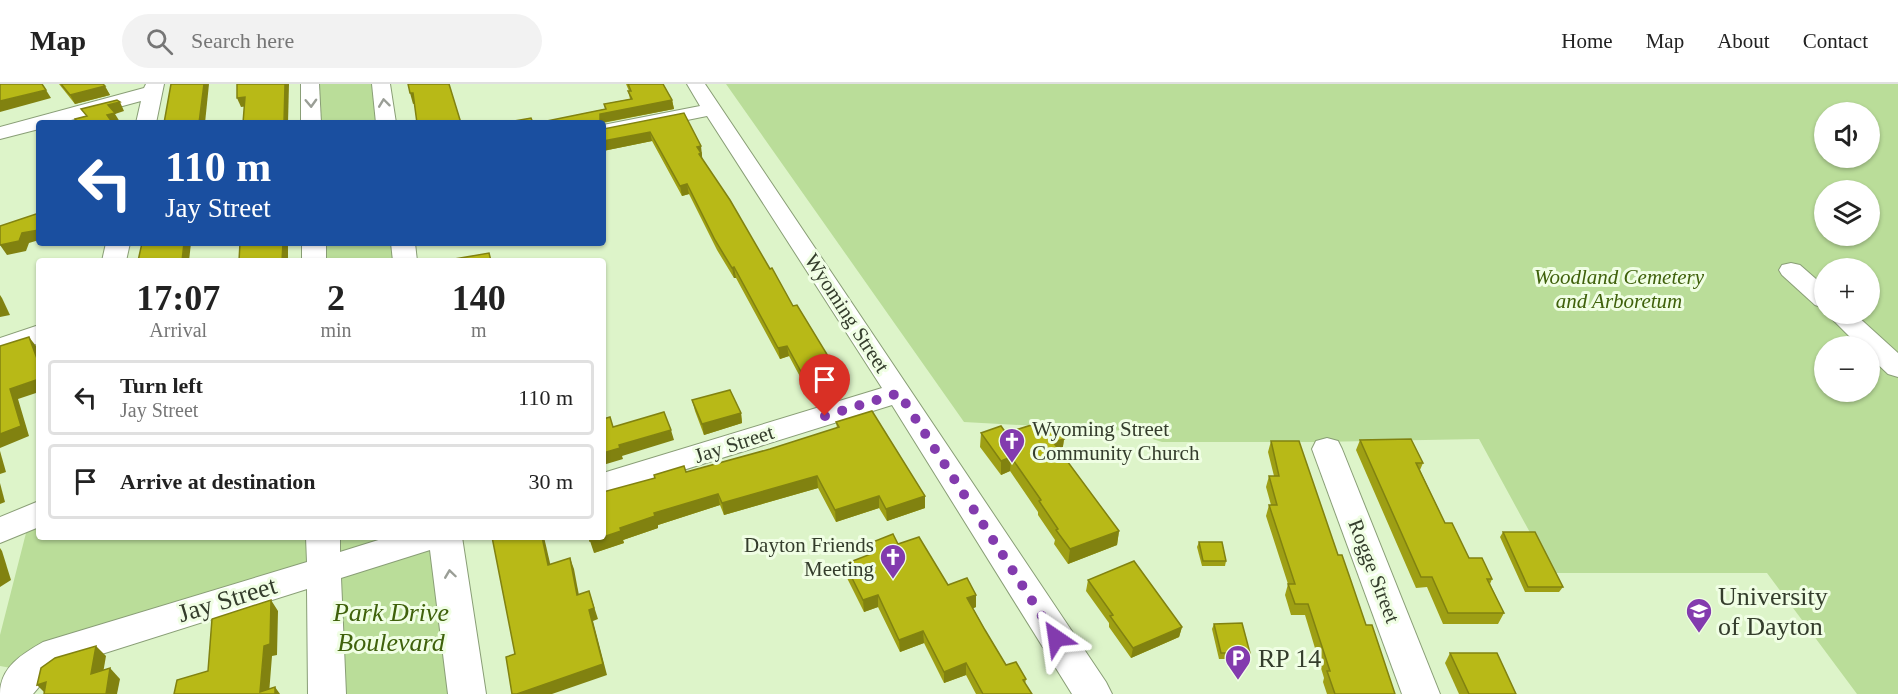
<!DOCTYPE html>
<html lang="en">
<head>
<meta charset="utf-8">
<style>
  :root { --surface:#fff; --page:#f2f2f2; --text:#222; --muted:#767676; --line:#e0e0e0 }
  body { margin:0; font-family:"Times New Roman",serif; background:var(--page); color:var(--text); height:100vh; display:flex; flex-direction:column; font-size:22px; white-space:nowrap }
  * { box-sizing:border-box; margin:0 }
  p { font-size:20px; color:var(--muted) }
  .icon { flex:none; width:33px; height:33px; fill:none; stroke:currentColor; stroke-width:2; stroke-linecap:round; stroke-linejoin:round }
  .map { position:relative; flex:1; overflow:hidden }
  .drawer { position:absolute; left:36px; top:174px; width:570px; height:282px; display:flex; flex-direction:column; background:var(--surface); border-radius:6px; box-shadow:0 2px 4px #0004 }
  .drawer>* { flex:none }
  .top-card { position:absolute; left:36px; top:36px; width:570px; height:126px; border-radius:6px; box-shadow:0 2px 4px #0004; background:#1a4fa0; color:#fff; overflow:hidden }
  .tools { position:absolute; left:1814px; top:18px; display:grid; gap:12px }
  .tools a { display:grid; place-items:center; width:66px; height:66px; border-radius:50%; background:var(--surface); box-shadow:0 2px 4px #0004; font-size:30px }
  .pin { position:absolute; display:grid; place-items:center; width:51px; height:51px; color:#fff; margin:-62px -26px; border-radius:50% 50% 50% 0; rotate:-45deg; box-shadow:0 0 6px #0007 }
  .pin .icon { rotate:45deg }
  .me { position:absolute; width:66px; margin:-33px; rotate:328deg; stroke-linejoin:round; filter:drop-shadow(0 0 4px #0008) }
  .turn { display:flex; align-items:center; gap:21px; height:126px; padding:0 30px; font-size:27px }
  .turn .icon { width:78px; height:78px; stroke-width:2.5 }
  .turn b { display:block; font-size:42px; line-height:51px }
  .eta { display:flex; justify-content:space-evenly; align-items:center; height:102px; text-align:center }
  .eta b { font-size:36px; font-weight:800; line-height:42px }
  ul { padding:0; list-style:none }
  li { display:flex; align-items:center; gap:18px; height:75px; margin:0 12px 9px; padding:0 18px; border:3px solid var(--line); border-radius:6px }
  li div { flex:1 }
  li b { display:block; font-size:22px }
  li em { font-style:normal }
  header { display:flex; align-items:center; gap:36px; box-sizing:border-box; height:84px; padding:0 30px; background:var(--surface); border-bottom:2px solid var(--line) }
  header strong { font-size:28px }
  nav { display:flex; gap:33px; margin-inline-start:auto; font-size:21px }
  .search { width:420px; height:54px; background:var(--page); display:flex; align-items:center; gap:15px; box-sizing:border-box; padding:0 21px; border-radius:33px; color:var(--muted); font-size:22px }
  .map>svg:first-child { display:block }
  .green { fill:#badd99; fill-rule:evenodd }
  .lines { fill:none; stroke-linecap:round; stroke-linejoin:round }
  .minor-casing { stroke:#899e76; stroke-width:2 }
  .minor { fill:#fff; fill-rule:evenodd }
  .wall { fill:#9e9f14 }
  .shaded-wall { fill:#818210 }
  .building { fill:#b8b917; stroke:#818210; stroke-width:1.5 }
  .oneway { stroke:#9a9e96 }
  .route { stroke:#833bae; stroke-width:10; stroke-dasharray:0 18 }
  .labels { text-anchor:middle; stroke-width:6; stroke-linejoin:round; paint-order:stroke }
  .park-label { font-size:21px; font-style:italic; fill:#3f610b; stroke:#f0fee4 }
  .street-label { font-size:21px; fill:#343d2c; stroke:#f0fee4 }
  .poi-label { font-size:21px; fill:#343d2c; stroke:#f0fee4; text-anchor:start }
  .near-poi-label { font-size:26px; fill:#343d2c; stroke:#f0fee4; text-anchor:start }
  .near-street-label { font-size:26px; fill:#343d2c; stroke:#f0fee4 }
  .near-park-label { font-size:26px; font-style:italic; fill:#3f610b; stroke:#f0fee4 }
</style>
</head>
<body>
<header>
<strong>Map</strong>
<div class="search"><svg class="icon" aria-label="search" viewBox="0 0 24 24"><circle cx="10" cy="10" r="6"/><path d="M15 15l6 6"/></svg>Search here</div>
<nav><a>Home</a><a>Map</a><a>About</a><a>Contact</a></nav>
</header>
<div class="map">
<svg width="1898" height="610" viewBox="0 0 1898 610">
  <rect width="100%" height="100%" fill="#ddf4c9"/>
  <g class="green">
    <path d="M310,0H381L386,39H311Z"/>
    <path d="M726,0H1898V610H1857L1767,489H1552L1479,355L1317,358H1162L1128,347L964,338ZM1824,28H1869V74H1824ZM1824,106H1869V152H1824ZM1824,184H1869V230H1824ZM1824,262H1869V308H1824Z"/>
    <path d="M314,159H403L405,177H314Z"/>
    <path d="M39,430V453H445L467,610H327L324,485L28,587L0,582V551L26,449Z"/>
  </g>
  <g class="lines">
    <g class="minor-casing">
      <g id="minor">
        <path d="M146,0H164L156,39H136L141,17L60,39H39V45L0,55V43L144,4Z"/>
        <path d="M301,0H319L321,39H301Z"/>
        <path d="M372,0H390L396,39H376Z"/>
        <path d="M687,0H705L1106,598L1112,610H1072L892,321L603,411V389L882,304L707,32L603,53V41L700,22Z"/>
        <path d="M106,159H130L126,177H102Z"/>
        <rect x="302" y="159" width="24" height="18"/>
        <path d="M391,159H415L417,177H393Z"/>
        <path d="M1791,179L1800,181L1824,202V224L1815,221L1782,191L1779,186L1782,181Z"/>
        <path d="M1827,230H1855L1898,269V293L1888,290L1869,272V262H1859Z"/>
        <path d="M39,241V259L0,273V254Z"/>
        <path d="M1327,354L1338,357L1342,365L1440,610H1402L1312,365L1316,357Z"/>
        <path d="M39,417V443L0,459V433Z"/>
        <path d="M306,453H340V468L388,453H462L486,610H448L430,466L341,494L346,610H308L307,505L67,581L44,597L33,610H0C0,583 22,570 43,558L307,478Z"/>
      </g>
    </g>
    <use href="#minor" class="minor"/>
  </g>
  <g class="wall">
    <path d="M59,0H103L110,11L75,20Z"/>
    <path d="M626,0H663L672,16L674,25L603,39H537L605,25L604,20L630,15L628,7H629Z"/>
    <path d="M684,29L702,71V74L829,283L826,284L836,310L813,317L789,272L780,275L736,194H734L717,166L689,110L682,112L652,57L603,67Z"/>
    <path d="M692,316L741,329L742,339L704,351L695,327Z"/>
    <path d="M836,338L925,424L887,437L879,424L836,438L818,404L724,431L720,421L658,441V444L623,456L624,459L594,469L686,388L770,365L837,344Z"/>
    <path d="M1044,343L1064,355L1062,369H1061L1119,447L1117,461L1068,480L1054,460L1055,456L1038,431V428L1010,387L1001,391L980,363L981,349H1006Z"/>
    <path d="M1360,356L1423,379L1420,386L1445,439L1469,474L1492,495L1490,500L1504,529L1498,540H1443L1427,503L1416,504L1356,366Z"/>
    <path d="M1271,357L1338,471L1366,541L1395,610H1327L1323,598L1324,594L1305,531H1291L1285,511L1288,500L1266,432L1269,421H1271L1266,403L1269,392H1274L1268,368Z"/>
    <path d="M1503,448L1563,503L1559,508H1525L1500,453Z"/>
    <path d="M1199,458L1226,477L1225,482H1202L1197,463Z"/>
    <path d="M898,460L976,523L973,524L985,546L1006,581L1026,595L1025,600L1032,610H976L966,591L944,599L924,559L900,568L878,523L864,528L846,492L845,480L866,472L865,461Z"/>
    <path d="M1088,496L1182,543L1179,553L1131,574L1109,543V539L1086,507Z"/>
    <path d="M1214,540L1250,569L1248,575H1219L1212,545Z"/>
    <path d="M1450,569L1516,610H1459L1445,579Z"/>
  </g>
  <g class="shaded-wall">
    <path d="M204,0H209L205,39H199Z"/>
    <path d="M285,0H289L288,39H284Z"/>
    <path d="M105,2L110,11L75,20L70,11Z"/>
    <path d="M46,6L51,14L0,28V17Z"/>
    <path d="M410,9H413L417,19L413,20Z"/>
    <path d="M245,13L249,22L241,23L237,14Z"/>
    <path d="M672,16L674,25L600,39V30Z"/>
    <path d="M120,18L124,27L115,30L120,38L108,39V21Z"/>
    <path d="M650,48L652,57L603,67V57Z"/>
    <path d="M701,62L702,71V72L703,79L697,63Z"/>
    <path d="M687,100L689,110L682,112L680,102Z"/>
    <path d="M39,146V156L29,159L26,167L7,171L0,161L22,149Z"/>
    <path d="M184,159H191L189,177H182Z"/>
    <path d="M283,159H288V177H282Z"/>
    <path d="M734,183L736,194H734L732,184Z"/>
    <path d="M0,211L2,214L10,231L0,233Z"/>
    <path d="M29,253L36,262L39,270V280Z"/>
    <path d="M787,262L789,272L780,275L778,264Z"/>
    <path d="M828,272L829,283L822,285L821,274Z"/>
    <path d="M39,295V308L18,315L29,352L0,364V350L10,305Z"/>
    <path d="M835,299L836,310L813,317L811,306Z"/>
    <path d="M741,329L742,339L704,351L702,340Z"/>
    <path d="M671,346L674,356L622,372L623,375L603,381V369L619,361Z"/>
    <path d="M1064,355L1062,369L1051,373L1053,358Z"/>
    <path d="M0,367L6,388L0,390Z"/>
    <path d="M1011,373L1010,387L1001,391V377Z"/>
    <path d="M817,392L818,404L724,431L722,419Z"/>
    <path d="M0,399L5,418L0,420Z"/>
    <path d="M718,410L720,421L658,441V444L623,456L624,459L594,469L590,457L654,429Z"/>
    <path d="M879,412V424L836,438L835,426Z"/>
    <path d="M925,412V424L887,437L886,425Z"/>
    <path d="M1119,447L1117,461L1068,480L1070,465Z"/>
    <path d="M542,453H544L553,492L548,481Z"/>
    <path d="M0,464L2,467L11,496L0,503Z"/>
    <path d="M570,474L574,485L581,522L577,511Z"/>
    <path d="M589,507L598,535L593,537L607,591L552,610H517L589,526Z"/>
    <path d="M878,511V523L864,528L863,516Z"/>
    <path d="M976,511V523L967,527V514Z"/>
    <path d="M271,516L278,527L277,571L272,572L269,610L260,608L264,562Z"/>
    <path d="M1182,543L1179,553L1131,574L1133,564Z"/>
    <path d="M923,547L924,559L900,568L899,556Z"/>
    <path d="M96,562L106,572L101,601L91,590Z"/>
    <path d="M966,579V591L944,599V588Z"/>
    <path d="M110,584L120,595L117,610H106Z"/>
    <path d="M46,598V610L37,601Z"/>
    <path d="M275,603L280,610H275Z"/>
  </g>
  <g class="building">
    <path d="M0,0H42L46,6L0,17Z"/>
    <path d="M61,0H103L105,2L70,11Z"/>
    <path d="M171,0H204L199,39H164Z"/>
    <path d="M237,0H285L284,39H243L245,13L237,14Z"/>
    <path d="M408,0H449L461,39H417L413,9H410Z"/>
    <path d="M628,0H663L672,16L600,30V39H537L606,25L604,20L632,15L628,7H631Z"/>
    <path d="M117,16L120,18L108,21L115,29L107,31L112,38L108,39H78L75,35L87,32L81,25Z"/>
    <path d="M684,29L701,62L697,63L701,69L699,70L730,116L770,185L772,184L793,222L797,221L828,272L821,274L835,299L811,306L787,262L778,264L734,183L732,184L715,156L687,100L680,102L650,48L603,57V45Z"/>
    <path d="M531,34L533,39H509V38Z"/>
    <path d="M39,129V146L22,149L19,157L0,161V142Z"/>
    <path d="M142,159H184L182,177H138Z"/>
    <path d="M240,159H283L282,177H239Z"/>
    <path d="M489,169L491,177H455V175Z"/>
    <path d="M29,253L39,280V295L10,305L21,342L0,350V262Z"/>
    <path d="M730,306L741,329L702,340L692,316Z"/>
    <path d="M872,327L925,412L886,425L879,412L835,426L817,392L722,419L718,410L654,429L655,432L620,444L621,447L603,453V408L655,394L654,391L684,382L686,388L770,365L839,343L836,338Z"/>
    <path d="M664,328L671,346L619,361L620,364L603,369V335L610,333L613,343Z"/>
    <path d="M1041,338L1044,343L1052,340L1064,355L1053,358L1119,447L1070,465L1056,446L1058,445L1039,417L1041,416L1011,373L1001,377L981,349L1001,342L1006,349Z"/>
    <path d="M1411,355L1423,379H1416L1445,439H1452L1469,474H1482L1492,495H1487L1504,529H1448L1432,493H1421L1360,356Z"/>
    <path d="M1271,357H1299L1338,471H1342L1350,494L1366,541H1372L1395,610H1335L1327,587H1330L1308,520H1295L1288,500H1295L1269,421H1277L1269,392H1279Z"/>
    <path d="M1503,448H1535L1563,503H1528Z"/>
    <path d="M893,450L898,460L919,453L948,501L967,494L976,511L967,514L985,546L1006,581L1016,578L1026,595L1023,596L1032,610H983L966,579L944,588L923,547L899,556L878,511L863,516L845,480L871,470L865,461Z"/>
    <path d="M492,453H542L548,481L570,474L577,511L589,507L594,524L589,526L603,580L517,610H512L506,573L515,570Z"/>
    <path d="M589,453H603L590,457Z"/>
    <path d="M1199,458H1222L1226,477H1203Z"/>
    <path d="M1134,477L1182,543L1133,564L1110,532L1113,531L1088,496Z"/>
    <path d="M271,516L270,560L264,562L260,608L275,603V610H174L177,596L208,587L212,535Z"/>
    <path d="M1242,539L1250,569H1221L1214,540Z"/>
    <path d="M96,562L91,590L110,584L106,610H44L46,598L37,601L41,584L55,574Z"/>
    <path d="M1450,569H1497L1516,610H1469Z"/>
  </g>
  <defs><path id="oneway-chevron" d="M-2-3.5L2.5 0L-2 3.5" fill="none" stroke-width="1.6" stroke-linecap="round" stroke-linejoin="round" transform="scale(1.5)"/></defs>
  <g class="oneway">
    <use href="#oneway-chevron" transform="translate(311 19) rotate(88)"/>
    <use href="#oneway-chevron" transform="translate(384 19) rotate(-97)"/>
    <use href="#oneway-chevron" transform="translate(450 490) rotate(-98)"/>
  </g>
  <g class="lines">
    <path class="route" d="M825,332L899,309L1056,554"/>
  </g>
  <defs>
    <g id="church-pin" transform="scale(1.35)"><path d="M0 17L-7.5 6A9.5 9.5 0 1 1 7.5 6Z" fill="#833bae" stroke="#f0fee4"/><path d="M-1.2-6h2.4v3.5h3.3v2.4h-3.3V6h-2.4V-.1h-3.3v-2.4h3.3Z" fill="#fff"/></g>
    <g id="university-pin" transform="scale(1.35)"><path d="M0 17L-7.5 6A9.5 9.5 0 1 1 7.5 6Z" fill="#833bae" stroke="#f0fee4"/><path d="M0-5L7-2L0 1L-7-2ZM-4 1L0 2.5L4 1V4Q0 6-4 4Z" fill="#fff"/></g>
    <g id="parking-pin" transform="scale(1.35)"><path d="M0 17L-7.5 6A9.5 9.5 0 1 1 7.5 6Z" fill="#833bae" stroke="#f0fee4"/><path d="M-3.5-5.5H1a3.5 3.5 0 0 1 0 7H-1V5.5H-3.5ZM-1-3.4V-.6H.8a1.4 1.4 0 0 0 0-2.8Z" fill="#fff"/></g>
  </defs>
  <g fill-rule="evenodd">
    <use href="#church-pin" x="1012" y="357"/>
    <use href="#church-pin" x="893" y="473"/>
    <use href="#university-pin" x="1699" y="527"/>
    <use href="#parking-pin" x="1238" y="574"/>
  </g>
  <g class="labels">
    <g class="park-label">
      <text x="1619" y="200">Woodland Cemetery<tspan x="1619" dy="24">and Arboretum</tspan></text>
    </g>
    <g class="street-label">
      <text transform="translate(847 229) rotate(57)" y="7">Wyoming Street</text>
      <text transform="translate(734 360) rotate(-18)" y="7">Jay Street</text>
      <text transform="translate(1374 487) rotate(69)" y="7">Rogge Street</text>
    </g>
    <g class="poi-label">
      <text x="1032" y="352">Wyoming Street<tspan x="1032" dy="24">Community Church</tspan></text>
      <text x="874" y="468" text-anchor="end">Dayton Friends<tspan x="874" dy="24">Meeting</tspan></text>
    </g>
    <g class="near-poi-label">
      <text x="1718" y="521">University<tspan x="1718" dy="30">of Dayton</tspan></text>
      <text x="1258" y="583">RP 14</text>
    </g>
    <g class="near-street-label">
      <text transform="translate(227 515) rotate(-17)" y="9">Jay Street</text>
    </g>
    <g class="near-park-label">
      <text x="391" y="537">Park Drive<tspan x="391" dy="30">Boulevard</tspan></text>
    </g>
  </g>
</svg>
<div class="tools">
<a><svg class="icon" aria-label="sound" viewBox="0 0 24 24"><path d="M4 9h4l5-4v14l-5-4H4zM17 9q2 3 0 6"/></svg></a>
<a><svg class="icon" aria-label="layers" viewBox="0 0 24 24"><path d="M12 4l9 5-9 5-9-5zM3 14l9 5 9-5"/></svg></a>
<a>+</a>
<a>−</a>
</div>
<div class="pin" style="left:825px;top:332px;background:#d93025"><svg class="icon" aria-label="arrive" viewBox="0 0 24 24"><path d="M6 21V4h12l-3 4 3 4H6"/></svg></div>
<svg class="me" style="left:1056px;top:554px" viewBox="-20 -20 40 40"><path d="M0-17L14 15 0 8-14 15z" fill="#833bae" stroke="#fff" stroke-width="4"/></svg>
<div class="top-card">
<div class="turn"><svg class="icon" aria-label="left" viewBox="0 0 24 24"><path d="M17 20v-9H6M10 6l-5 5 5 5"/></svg><div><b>110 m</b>Jay Street</div></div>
</div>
<section class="drawer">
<div class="eta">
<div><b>17:07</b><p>Arrival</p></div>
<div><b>2</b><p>min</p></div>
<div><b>140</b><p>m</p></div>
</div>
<ul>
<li><svg class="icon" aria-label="left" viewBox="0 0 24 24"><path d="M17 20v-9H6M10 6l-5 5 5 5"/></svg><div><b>Turn left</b><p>Jay Street</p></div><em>110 m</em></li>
<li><svg class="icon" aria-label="arrive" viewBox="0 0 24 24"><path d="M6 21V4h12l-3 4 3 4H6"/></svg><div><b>Arrive at destination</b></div><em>30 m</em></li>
</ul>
</section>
</div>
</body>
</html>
